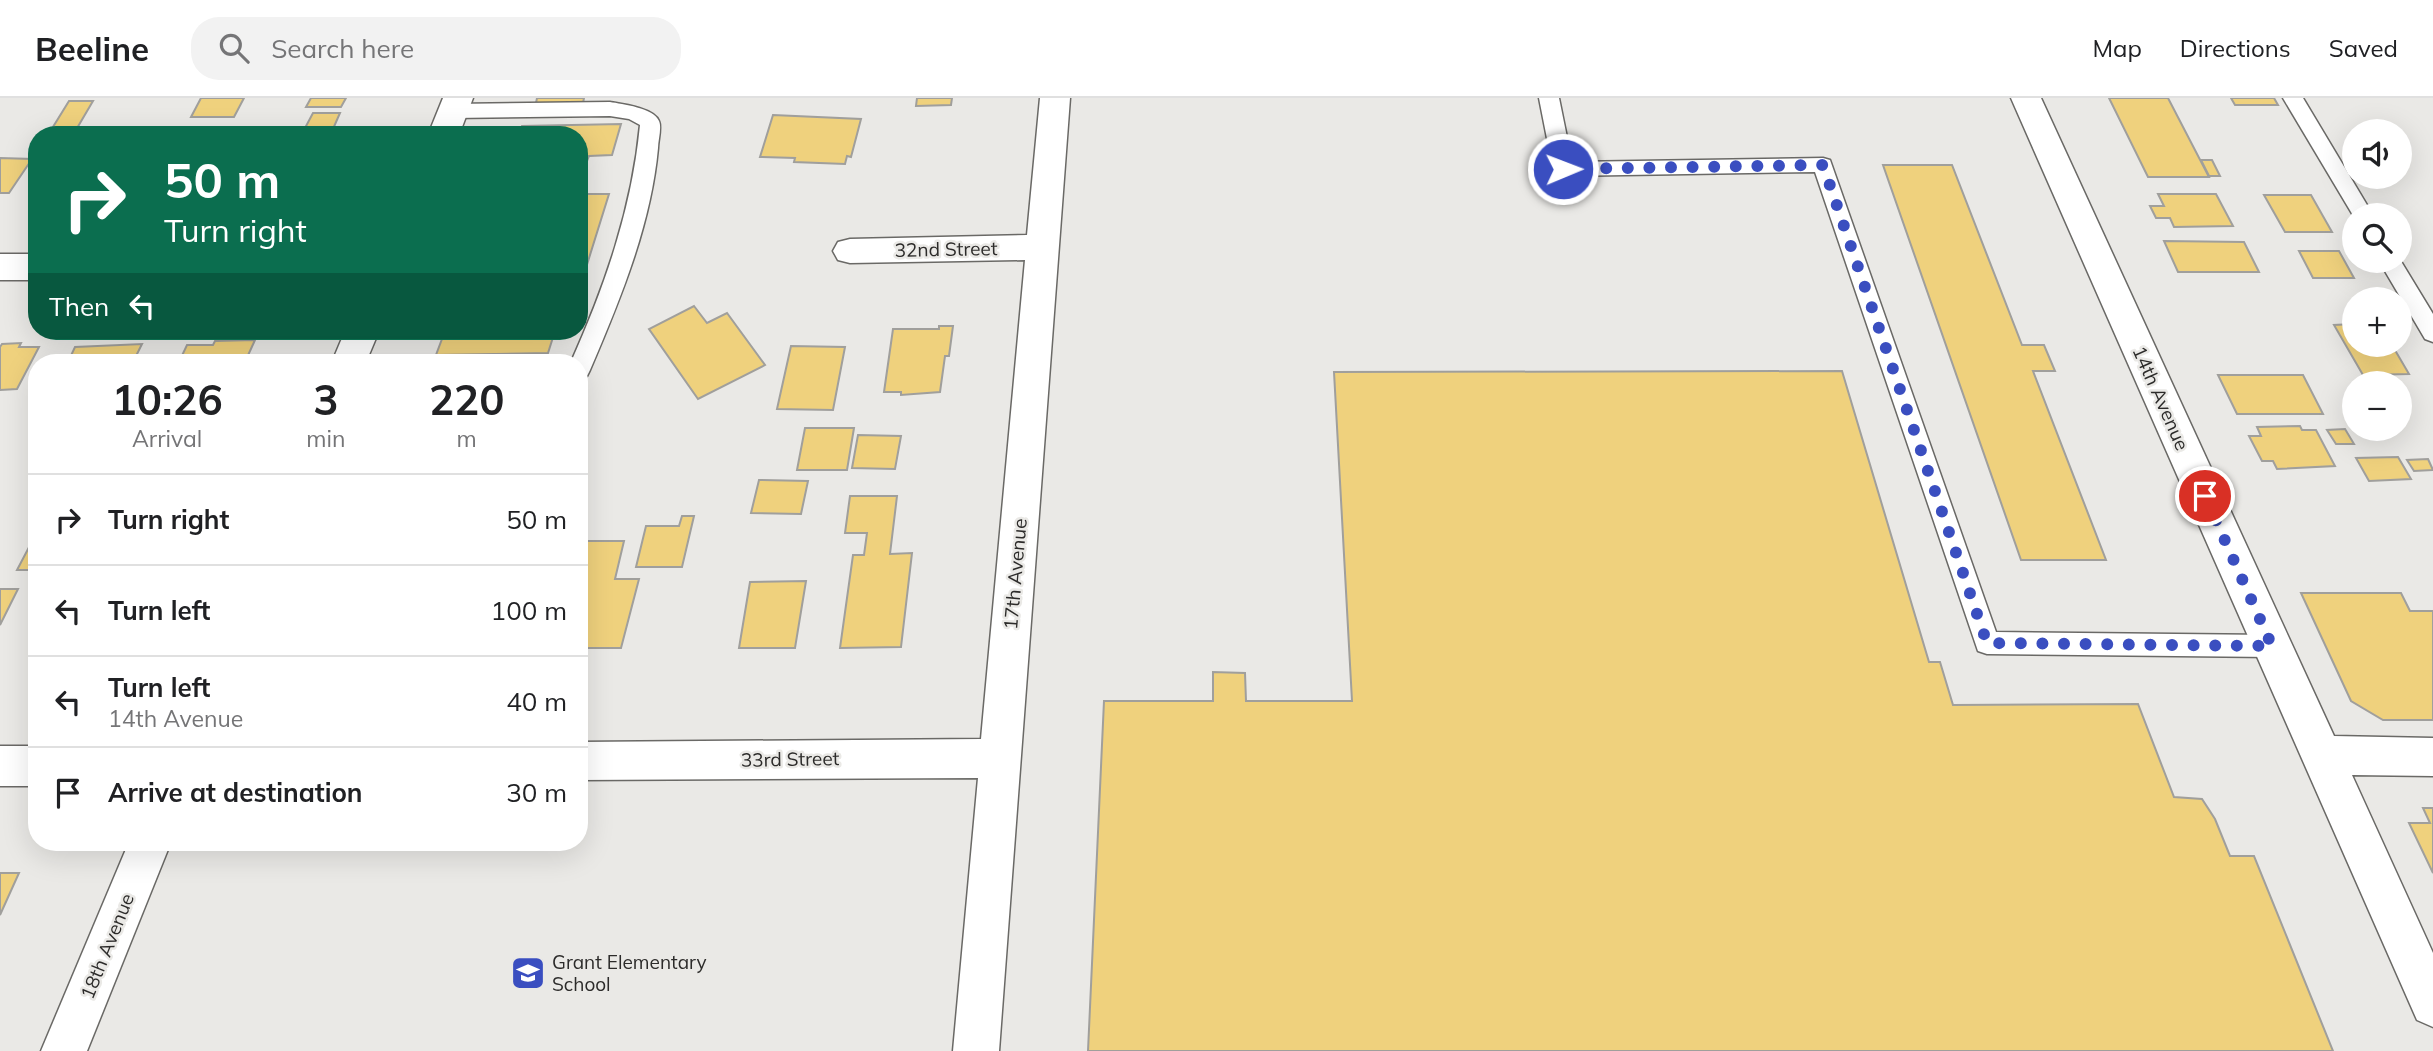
<!DOCTYPE html>
<html lang="en">
<head>
<meta charset="utf-8">
<style>
  :root { --surface:#fff; --page:#f2f2f2; --text:#202124; --muted:#757577; --line:#e0e0e0 }
  body { margin:0; font-family:Mulish,sans-serif; background:var(--page); color:var(--text); height:100vh; display:flex; flex-direction:column; font-size:26px; white-space:nowrap }
  * { box-sizing:border-box; margin:0 }
  p { font-size:23px; color:var(--muted) }
  .icon { flex:none; width:38px; height:38px; fill:none; stroke:currentColor; stroke-width:2; stroke-linecap:round; stroke-linejoin:round }
  .map { position:relative; flex:1; overflow:hidden }
  .details { position:absolute; left:28px; top:256px; width:560px; height:497px; display:flex; flex-direction:column; background:var(--surface); border-radius:28px; box-shadow:0 7px 28px #0002 }
  .details>* { flex:none }
  .top-card { position:absolute; left:28px; top:28px; width:560px; height:214px; border-radius:28px; box-shadow:0 7px 28px #0002; background:#0b6e4f; color:#fff; overflow:hidden }
  .controls { position:absolute; left:2342px; top:21px; display:grid; gap:14px }
  .controls a { display:grid; place-items:center; width:70px; height:70px; border-radius:50%; background:var(--surface); box-shadow:0 7px 28px #0002; font-size:35px }
  .pin { position:absolute; display:grid; place-items:center; width:60px; height:60px; color:#fff; margin:-30px; border:4px solid #fff; border-radius:50%; box-shadow:0 2px 7px #0007 }
  .me { position:absolute; width:77px; margin:-38px; rotate:89deg; stroke-linejoin:round; filter:drop-shadow(0 0 5px #0008) }
  .turn { display:flex; align-items:center; gap:24px; height:147px; padding:0 21px; font-size:32px }
  .turn .icon { width:91px; height:91px; stroke-width:2.5 }
  .turn b { display:block; font-size:49px; line-height:60px }
  .then { display:flex; align-items:center; height:66px; padding:0 21px; background:#0003; gap:14px; font-size:26px }
  .eta { display:flex; justify-content:space-evenly; align-items:center; height:119px; text-align:center }
  .eta b { font-size:42px; font-weight:700; line-height:49px }
  ul { padding:0; list-style:none }
  li { display:flex; align-items:center; gap:21px; height:91px; padding:0 21px; border-top:2px solid var(--line) }
  li div { flex:1 }
  li b { display:block; font-size:26px }
  li em { font-style:normal }
  header { display:flex; align-items:center; gap:42px; box-sizing:border-box; height:98px; padding:0 35px; background:var(--surface); border-bottom:2px solid var(--line) }
  header strong { font-size:33px }
  nav { display:flex; gap:38px; margin-inline-start:auto; font-size:24px }
  .search { width:490px; height:63px; background:var(--page); display:flex; align-items:center; gap:18px; box-sizing:border-box; padding:0 24px; border-radius:28px; color:var(--muted); font-size:26px }
  .map>svg:first-child { display:block }
  .building { fill:#efd17d; stroke:#a09f9c; stroke-width:2 }
  .lines { fill:none; stroke-linecap:round; stroke-linejoin:round }
  .service-casing { stroke:#6a6966; stroke-width:3 }
  .minor-casing { stroke:#6a6966; stroke-width:3 }
  .service { fill:#fff; fill-rule:evenodd }
  .minor { fill:#fff; fill-rule:evenodd }
  .route { stroke:#3a4ec0; stroke-width:12; stroke-dasharray:0 21.6 }
  .labels { text-anchor:middle; stroke-width:5; stroke-linejoin:round; paint-order:stroke }
  .street-label { font-size:19px; fill:#2c2b2a; stroke:#eae9e6 }
  .poi-label { font-size:19px; fill:#2c2b2a; stroke:#eae9e6; text-anchor:start }
</style>
</head>
<body>
<header>
<strong>Beeline</strong>
<div class="search"><svg class="icon" aria-label="search" viewBox="0 0 24 24"><circle cx="10" cy="10" r="6"/><path d="M15 15l6 6"/></svg>Search here</div>
<nav><a>Map</a><a>Directions</a><a>Saved</a></nav>
</header>
<div class="map">
<svg width="2433" height="953" viewBox="0 0 2433 953">
  <rect width="100%" height="100%" fill="#eae9e6"/>
  <g class="building">
    <path d="M201,0H244L234,19H191Z"/>
    <path d="M311,0H346L341,9H306Z"/>
    <path d="M537,0H584L583,5H536Z"/>
    <path d="M917,0H952L951,7L916,8Z"/>
    <path d="M2109,0H2168L2209,79H2148Z"/>
    <path d="M2231,0H2274L2278,7H2235Z"/>
    <path d="M69,3H93L73,37H48Z"/>
    <path d="M313,15H340L333,31L305,30Z"/>
    <path d="M773,17L861,21L851,59L847,58L845,66L794,64L795,60L760,59Z"/>
    <path d="M621,26L612,57L589,58L587,63H579V37H519L522,28Z"/>
    <path d="M0,60L32,61L9,95H0Z"/>
    <path d="M2201,62H2212L2220,78H2209Z"/>
    <path d="M1883,67H1952L2022,247H2044L2055,273H2033L2106,462H2021Z"/>
    <path d="M579,96H609L585,173H579Z"/>
    <path d="M2158,96H2216L2233,128L2174,129L2170,120H2156L2150,108H2164Z"/>
    <path d="M2264,97H2311L2332,134H2285Z"/>
    <path d="M2164,143L2244,144L2259,174H2178Z"/>
    <path d="M2299,153H2339L2354,180H2313Z"/>
    <path d="M694,208L707,225L727,215L765,267L698,301L649,231Z"/>
    <path d="M2354,226V247H2392L2409,276L2363,277L2334,227Z"/>
    <path d="M939,228H953L949,258H945L940,294L901,297V294H884L893,231H939Z"/>
    <path d="M445,233H555L548,255L436,257Z"/>
    <path d="M255,242L245,264H179L187,247H213L215,243Z"/>
    <path d="M21,245L19,249H39L17,291L0,292V249L2,246Z"/>
    <path d="M142,246L133,264H68L75,249Z"/>
    <path d="M791,248L845,249L833,312L777,311Z"/>
    <path d="M1842,273L1929,564H1940L1953,607L2138,606L2174,699L2202,701L2215,721L2230,758H2254L2333,953H1088L1104,603H1213V574L1245,575L1246,603H1352L1334,274Z"/>
    <path d="M2218,277H2303L2323,316H2237Z"/>
    <path d="M2300,328L2302,332H2316L2335,368L2277,371L2273,363H2262L2249,338H2261L2257,329Z"/>
    <path d="M805,330H854L847,372H797Z"/>
    <path d="M2345,331L2354,346H2336L2327,332Z"/>
    <path d="M858,337L901,338L895,371L852,370Z"/>
    <path d="M2398,359L2411,381L2369,383L2356,360Z"/>
    <path d="M2428,361L2433,372L2414,373L2407,362Z"/>
    <path d="M759,382L808,383L801,416L751,415Z"/>
    <path d="M850,398H897L890,456L912,455L901,549L840,550L853,457H864L867,435H845Z"/>
    <path d="M682,418H694L682,469H636L646,428H679Z"/>
    <path d="M37,434V472H17Z"/>
    <path d="M579,443H624L615,481H639L621,550H579Z"/>
    <path d="M806,483L795,550H739L750,484Z"/>
    <path d="M0,491H18L0,527Z"/>
    <path d="M2301,495H2401L2410,513H2433V622H2383L2351,603Z"/>
    <path d="M2423,710H2433V775L2409,725H2430Z"/>
    <path d="M0,775H19L0,817Z"/>
  </g>
  <g class="lines">
    <g class="service-casing">
      <g id="service">
        <path d="M1539,0H1559L1572,64L1823,60L1830,62L1996,534L2272,537L2281,540L2285,548L2281,556L2272,559L1987,556L1978,553L1815,74L1563,78L1556,76L1553,71Z"/>
        <path d="M2283,0H2303L2373,117L2354,119Z"/>
        <path d="M610,4C622,6 654,10 659,23C662,30 658,42 658,50C651,127 620,202 590,272L587,278L579,281V264H571C605,188 632,111 640,27L629,21L610,18L453,20L446,18L443,13L446,8L453,6Z"/>
        <path d="M2399,160L2433,216V244L2425,241L2379,163H2399Z"/>
      </g>
    </g>
    <g class="minor-casing">
      <g id="minor">
        <path d="M443,0H473L459,37H428Z"/>
        <path d="M1040,0H1070L999,953H953L978,680L579,682V644L981,641L1025,162L850,165L838,162L833,153L838,144L850,141L1027,137Z"/>
        <path d="M2011,0H2041L2334,638L2433,640V678L2352,677L2433,855V929L2417,922Z"/>
        <rect x="0" y="156" width="37" height="26"/>
        <path d="M345,233H379L366,264H332Z"/>
        <rect x="0" y="648" width="37" height="40"/>
        <path d="M129,744H171L87,953H41Z"/>
      </g>
    </g>
    <use href="#service" class="service"/>
    <use href="#minor" class="minor"/>
  </g>
  <g class="lines">
    <path class="route" d="M1563,71L1823,67L1987,545L2272,548L2205,398"/>
  </g>
  <defs>
    <g id="school-square" transform="scale(1.75)"><rect x="-9" y="-9" width="18" height="18" rx="4" fill="#3a4ec0" stroke="#eae9e6"/><path d="M0-5L7-2L0 1L-7-2ZM-4 1L0 2.5L4 1V4Q0 6-4 4Z" fill="#fff"/></g>
  </defs>
  <g fill-rule="evenodd">
    <use href="#school-square" x="528" y="875"/>
  </g>
  <g class="labels">
    <g class="street-label">
      <text transform="translate(946 151) rotate(-1)" y="7">32nd Street</text>
      <text transform="translate(2161 300) rotate(66)" y="7">14th Avenue</text>
      <text transform="translate(1015 476) rotate(-85)" y="7">17th Avenue</text>
      <text transform="translate(790 661) rotate(-1)" y="7">33rd Street</text>
      <text transform="translate(107 848) rotate(-68)" y="7">18th Avenue</text>
    </g>
    <g class="poi-label">
      <text x="552" y="871">Grant Elementary<tspan x="552" dy="22">School</tspan></text>
    </g>
  </g>
</svg>
<div class="controls">
<a><svg class="icon" aria-label="sound" viewBox="0 0 24 24"><path d="M4 9h4l5-4v14l-5-4H4zM17 9q2 3 0 6"/></svg></a>
<a><svg class="icon" aria-label="search" viewBox="0 0 24 24"><circle cx="10" cy="10" r="6"/><path d="M15 15l6 6"/></svg></a>
<a>+</a>
<a>−</a>
</div>
<div class="pin" style="left:2205px;top:398px;background:#d93025"><svg class="icon" aria-label="arrive" viewBox="0 0 24 24"><path d="M6 21V4h12l-3 4 3 4H6"/></svg></div>
<svg class="me" style="left:1563px;top:71px" viewBox="-20 -20 40 40"><circle r="17" fill="#3a4ec0" stroke="#fff" stroke-width="3"/><path d="M0-11L8 9 0 5-8 9z" fill="#fff"/></svg>
<div class="top-card">
<div class="turn"><svg class="icon" aria-label="right" viewBox="0 0 24 24"><path d="M7 20v-9h11M14 6l5 5-5 5"/></svg><div><b>50 m</b>Turn right</div></div>
<div class="then">Then<svg class="icon" aria-label="left" viewBox="0 0 24 24"><path d="M17 20v-9H6M10 6l-5 5 5 5"/></svg></div>
</div>
<section class="details">
<div class="eta">
<div><b>10:26</b><p>Arrival</p></div>
<div><b>3</b><p>min</p></div>
<div><b>220</b><p>m</p></div>
</div>
<ul>
<li><svg class="icon" aria-label="right" viewBox="0 0 24 24"><path d="M7 20v-9h11M14 6l5 5-5 5"/></svg><div><b>Turn right</b></div><em>50 m</em></li>
<li><svg class="icon" aria-label="left" viewBox="0 0 24 24"><path d="M17 20v-9H6M10 6l-5 5 5 5"/></svg><div><b>Turn left</b></div><em>100 m</em></li>
<li><svg class="icon" aria-label="left" viewBox="0 0 24 24"><path d="M17 20v-9H6M10 6l-5 5 5 5"/></svg><div><b>Turn left</b><p>14th Avenue</p></div><em>40 m</em></li>
<li><svg class="icon" aria-label="arrive" viewBox="0 0 24 24"><path d="M6 21V4h12l-3 4 3 4H6"/></svg><div><b>Arrive at destination</b></div><em>30 m</em></li>
</ul>
</section>
</div>
</body>
</html>
